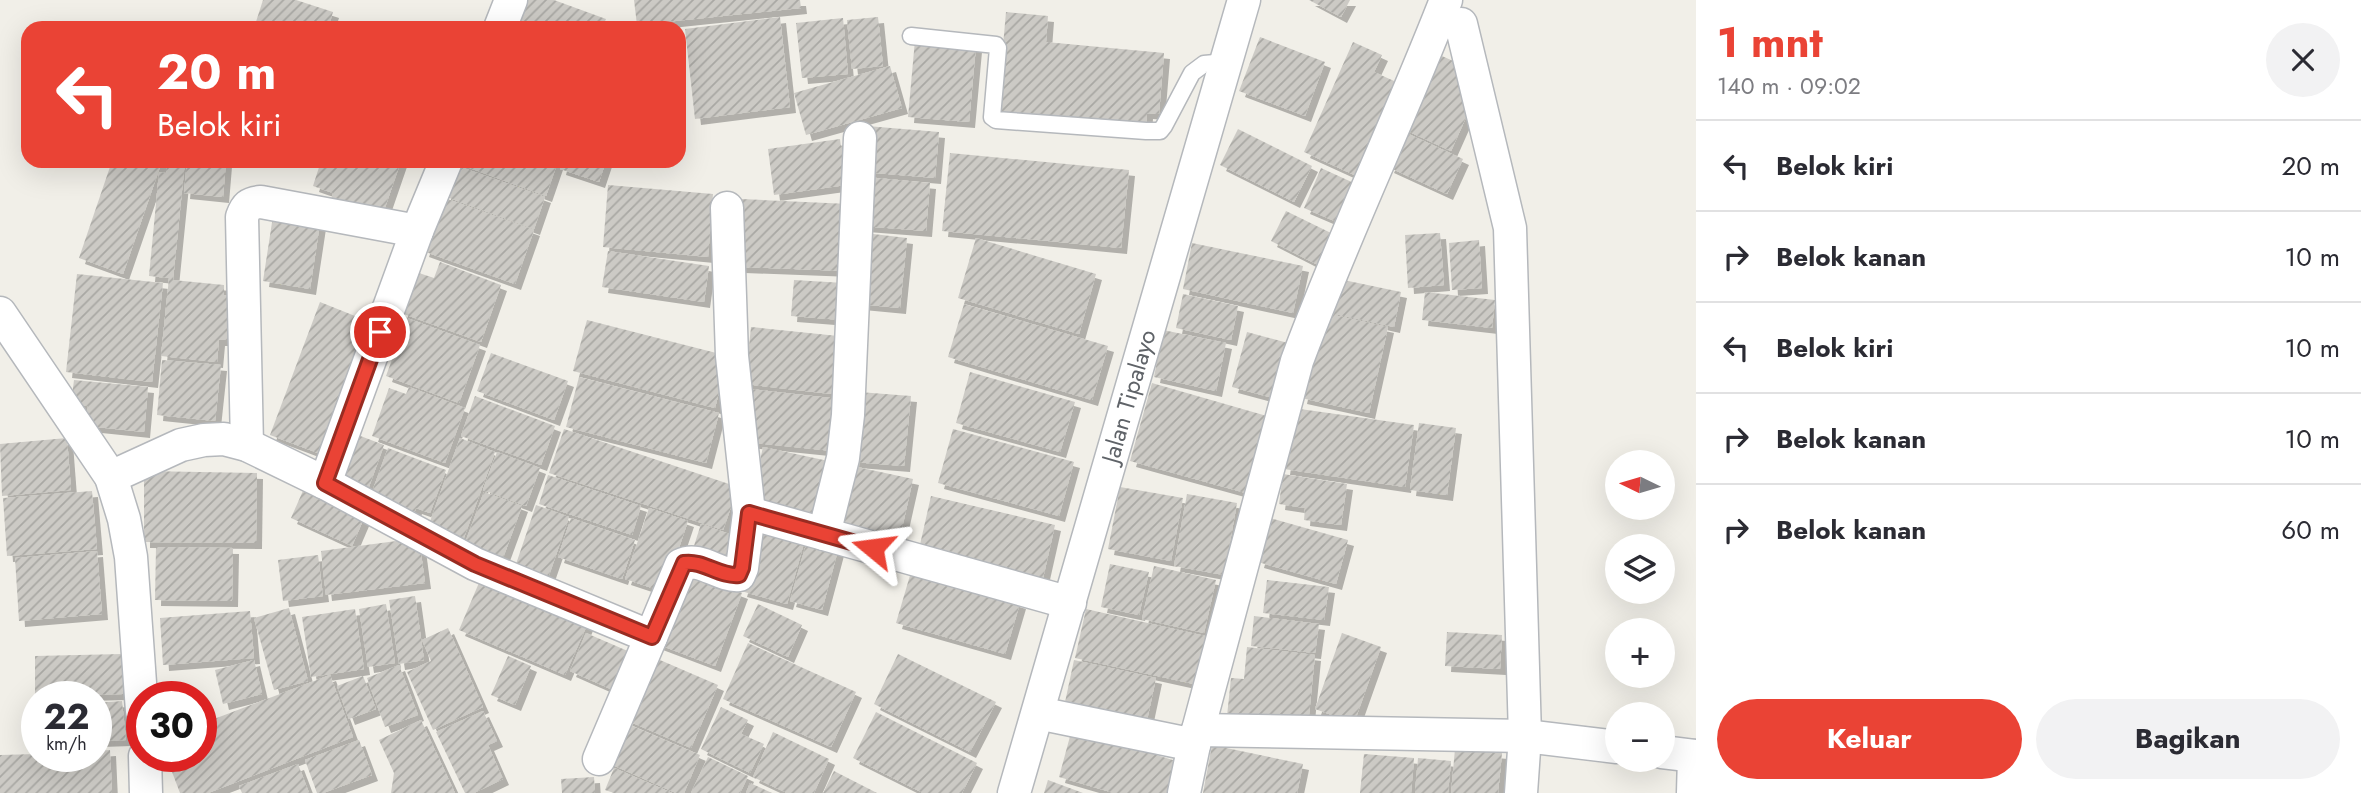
<!DOCTYPE html>
<html lang="id">
<head>
<meta charset="utf-8">
<style>
  :root { --surface:#fff; --page:#f2f2f3; --text:#2b2b33; --muted:#7c7c81; --line:#e1e1e2; --accent:#ea4335 }
  body { margin:0; font-family:Jost,sans-serif; background:var(--page); color:var(--text); height:100vh; display:flex; flex-direction:column; font-size:26px; white-space:nowrap }
  * { box-sizing:border-box; margin:0 }
  p { font-size:23px; color:var(--muted) }
  .icon { flex:none; width:38px; height:38px; fill:none; stroke:currentColor; stroke-width:2; stroke-linecap:round; stroke-linejoin:round }
  .map { position:relative; flex:1; overflow:hidden }
  .panel { display:flex; flex-direction:column; background:var(--surface); width:665px }
  .panel>* { flex:none }
  .hud { position:absolute; left:21px; top:21px; width:665px; height:147px; border-radius:21px; box-shadow:0 7px 28px #0002; background:#ea4335; color:#fff; overflow:hidden }
  .needle { width:46px; rotate:275deg }
  .buttons { position:absolute; left:1605px; top:450px; display:grid; gap:14px }
  .buttons a { display:grid; place-items:center; width:70px; height:70px; border-radius:50%; background:var(--surface); box-shadow:0 7px 28px #0002; font-size:35px }
  .speed { position:absolute; left:21px; top:681px; display:flex; gap:14px; font-size:35px; font-weight:700; text-align:center }
  .speed>* { display:grid; place-content:center; width:91px; height:91px; border-radius:50%; background:var(--surface); box-shadow:0 7px 28px #0002; line-height:1 }
  .speed small { font-size:18px; font-weight:400 }
  .speed .limit { border:10px solid #d22; background:#fff; color:#111 }
  .pin { position:absolute; display:grid; place-items:center; width:60px; height:60px; color:#fff; margin:-30px; border:4px solid #fff; border-radius:50%; box-shadow:0 2px 7px #0007 }
  .me { position:absolute; width:77px; margin:-38px; rotate:286deg; stroke-linejoin:round; filter:drop-shadow(0 0 5px #0008) }
  .turn { display:flex; align-items:center; gap:24px; height:147px; padding:0 21px; font-size:32px }
  .turn .icon { width:91px; height:91px; stroke-width:2.5 }
  .turn b { display:block; font-size:49px; line-height:60px }
  .round { display:grid; place-items:center; flex:none; width:74px; height:74px; border-radius:37px; background:var(--page) }
  .overview { display:flex; align-items:center; justify-content:space-between; height:119px; padding:0 21px }
  h1 { font-size:42px; font-weight:700; line-height:52px; color:var(--accent) }
  .button { display:flex; gap:14px; margin-top:auto; padding:14px 21px }
  .button a { flex:1; height:80px; border-radius:42px; background:var(--accent); color:#fff; font-size:28px; font-weight:700; line-height:80px; text-align:center }
  .button a+a { background:var(--page); color:var(--text) }
  ul { padding:0; list-style:none }
  li { display:flex; align-items:center; gap:21px; height:91px; padding:0 21px; border-top:2px solid var(--line) }
  li div { flex:1 }
  li b { display:block; font-size:26px }
  li em { font-style:normal }
  main { display:flex; flex:1; min-height:0 }
  .map>svg:first-child { display:block }
  .building { fill:url(#building-hatch); filter:url(#shadow) }
  .lines { fill:none; stroke-linecap:round; stroke-linejoin:round }
  .lane-casing { stroke:#b5b8bc; stroke-width:19 }
  .street-casing { stroke:#b5b8bc; stroke-width:35 }
  .lane { stroke:#fff; stroke-width:16 }
  .street { stroke:#fff; stroke-width:32 }
  .route-casing { stroke:#982c22; stroke-width:18 }
  .route { stroke:#ea4335; stroke-width:12 }
  .labels { text-anchor:middle; stroke-width:5; stroke-linejoin:round; paint-order:stroke }
  .street-label { font-size:24px; fill:#5f6368; stroke:#fff }
</style>
</head>
<body>
<main>
<div class="map">
<svg width="1696" height="793" viewBox="0 0 1696 793">
  <defs>
    <pattern id="building-hatch" width="6" height="6" patternUnits="userSpaceOnUse" patternTransform="scale(1.75)"><rect width="6" height="6" fill="#cccac5"/><path d="M-1 1l2-2M0 6l6-6M5 7l2-2" fill="none" stroke="#a9a8a4"/></pattern>
    <filter id="shadow"><feDropShadow dx="6" dy="6" stdDeviation="0" flood-color="#0004"/></filter>
  </defs>
  <rect width="100%" height="100%" fill="#f1efe8"/>
  <g class="building">
    <path d="M263,0H296L333,12L328,28H254Z"/>
    <path d="M525,0H554L606,19L602,28H515Z"/>
    <path d="M634,0H800L801,8L637,25Z"/>
    <path d="M1309,0H1350L1341,17Z"/>
    <path d="M1006,12L1048,16L1046,42L1164,53L1159,114L1147,113L1146,127L997,113Z"/>
    <path d="M780,17L790,107L695,119L685,29Z"/>
    <path d="M878,17L883,66L852,69L847,20Z"/>
    <path d="M843,18L848,74L802,78L796,23Z"/>
    <path d="M1260,37L1325,62L1305,116L1239,91Z"/>
    <path d="M915,40L976,46L969,122L908,117Z"/>
    <path d="M1353,42L1382,55L1374,72L1403,85L1361,178L1304,152Z"/>
    <path d="M1435,53L1467,67L1458,87L1476,95L1451,151L1401,128Z"/>
    <path d="M890,66L902,108L806,135L794,93Z"/>
    <path d="M867,126L939,132L935,178L864,172Z"/>
    <path d="M1238,129L1312,166L1294,202L1220,165Z"/>
    <path d="M1404,132L1463,159L1447,194L1388,167Z"/>
    <path d="M840,139L846,185L774,195L768,149Z"/>
    <path d="M950,153L1129,170L1121,248L942,231Z"/>
    <path d="M112,161H162L123,274L79,258Z"/>
    <path d="M167,161H185L173,280L224,285V295L232,296L228,340H219L217,362L161,356L169,278L149,276L159,172L166,173Z"/>
    <path d="M187,161H226L223,197L184,193Z"/>
    <path d="M321,161H401L380,222L359,209L331,199L333,193L313,186Z"/>
    <path d="M457,161H558L546,196L456,163Z"/>
    <path d="M562,161H606L599,182L560,169Z"/>
    <path d="M455,165L545,197L534,229L444,196Z"/>
    <path d="M1321,168L1356,184L1339,223L1304,208Z"/>
    <path d="M866,177L930,183L926,231L862,226Z"/>
    <path d="M608,185L713,194L708,257L603,247Z"/>
    <path d="M442,197L534,230L515,284L423,251Z"/>
    <path d="M741,199L849,204L846,271L739,267Z"/>
    <path d="M1286,211L1333,234L1318,265L1271,241Z"/>
    <path d="M273,216L320,223L310,289L263,281Z"/>
    <path d="M865,233L907,238L900,308L858,304Z"/>
    <path d="M1440,233L1444,285L1408,288L1405,235Z"/>
    <path d="M976,238L1096,274L1079,334L958,298Z"/>
    <path d="M1479,240L1482,288L1452,290L1449,243Z"/>
    <path d="M1192,243L1303,266L1293,313L1183,289Z"/>
    <path d="M608,251L709,266L704,302L602,287Z"/>
    <path d="M440,262L501,285L481,342L401,313L416,272L434,278Z"/>
    <path d="M77,274L163,283L152,382L66,372Z"/>
    <path d="M1334,278L1401,292L1394,327L1326,312Z"/>
    <path d="M794,280L844,283L842,320L791,316Z"/>
    <path d="M1425,292L1495,300L1492,328L1422,320Z"/>
    <path d="M1183,294L1238,306L1231,340L1176,328Z"/>
    <path d="M320,302L375,324L326,456L270,435Z"/>
    <path d="M964,304L1108,346L1092,400L948,357Z"/>
    <path d="M1320,312L1388,327L1369,413L1301,398Z"/>
    <path d="M407,318L480,345L459,403L386,376Z"/>
    <path d="M587,320L728,356L715,408L573,371Z"/>
    <path d="M751,327L838,336L831,394L745,384Z"/>
    <path d="M1163,330L1226,343L1216,391L1154,377Z"/>
    <path d="M1247,332L1288,343L1273,398L1232,387Z"/>
    <path d="M491,353L568,381L554,420L477,391Z"/>
    <path d="M162,360L221,365L215,421L157,415Z"/>
    <path d="M970,372L1075,402L1060,452L956,423Z"/>
    <path d="M579,377L719,413L706,463L566,427Z"/>
    <path d="M74,380L148,387L144,432L86,426L88,406L71,404Z"/>
    <path d="M1152,383L1274,418L1253,495L1130,461Z"/>
    <path d="M409,387L465,408L445,463L372,436L389,388L406,394Z"/>
    <path d="M750,389L839,399L833,451L744,442Z"/>
    <path d="M859,392L911,396L904,466L853,462Z"/>
    <path d="M475,396L555,426L541,465L461,436Z"/>
    <path d="M1293,408L1414,425L1405,487L1284,469Z"/>
    <path d="M1419,423L1456,428L1447,495L1410,490Z"/>
    <path d="M564,429L738,487L723,530L549,473Z"/>
    <path d="M953,429L1074,462L1059,516L938,483Z"/>
    <path d="M350,432L384,445L366,495L331,483Z"/>
    <path d="M67,438L71,490L2,496L0,444Z"/>
    <path d="M460,438L495,452L462,543L427,530Z"/>
    <path d="M763,447L833,462L819,523L749,508Z"/>
    <path d="M388,448L446,470L430,513L416,508L413,516L383,505L386,497L372,492Z"/>
    <path d="M497,452L540,468L526,506L483,490Z"/>
    <path d="M848,465L913,479L898,546L833,531Z"/>
    <path d="M144,471L257,473L256,543L144,542Z"/>
    <path d="M1283,474L1347,484L1341,525L1304,520L1305,508L1279,504Z"/>
    <path d="M548,475L641,506L632,535L539,504Z"/>
    <path d="M306,484L367,511L352,546L291,518Z"/>
    <path d="M1120,487L1183,498L1171,561L1108,549Z"/>
    <path d="M92,491L97,549L7,556L3,498Z"/>
    <path d="M484,492L522,506L500,566L462,551Z"/>
    <path d="M1187,494L1237,503L1224,575L1174,566Z"/>
    <path d="M931,496L1055,525L1041,587L917,558Z"/>
    <path d="M536,505L569,517L547,581L514,570Z"/>
    <path d="M649,508L688,521L664,592L625,579Z"/>
    <path d="M571,518L635,540L622,579L558,557Z"/>
    <path d="M1270,518L1348,540L1336,584L1258,562Z"/>
    <path d="M762,519L807,532L787,604L741,591Z"/>
    <path d="M701,524L732,535L723,562L692,552Z"/>
    <path d="M419,538L425,583L326,595L321,551Z"/>
    <path d="M807,541L838,550L822,610L790,601Z"/>
    <path d="M156,547L233,548L232,601L155,600Z"/>
    <path d="M97,551L102,614L19,621L15,558Z"/>
    <path d="M318,555L323,596L283,601L278,560Z"/>
    <path d="M1110,564L1149,572L1139,615L1101,607Z"/>
    <path d="M1154,566L1216,580L1204,633L1142,619Z"/>
    <path d="M685,572L742,593L715,666L657,644Z"/>
    <path d="M911,572L1020,603L1005,654L896,623Z"/>
    <path d="M481,578L587,625L565,675L459,630Z"/>
    <path d="M1267,580L1329,587L1324,620L1263,613Z"/>
    <path d="M415,596L424,660L399,664L389,600Z"/>
    <path d="M386,604L395,663L368,667L359,609Z"/>
    <path d="M758,604L802,625L788,657L743,636Z"/>
    <path d="M289,608L308,681L274,690L254,618Z"/>
    <path d="M355,609L364,669L311,677L302,617Z"/>
    <path d="M1086,609L1214,638L1203,686L1075,658Z"/>
    <path d="M250,611L254,658L163,665L160,618Z"/>
    <path d="M1254,616L1319,624L1315,653L1251,646Z"/>
    <path d="M448,628L483,707L433,730L407,672L431,661L422,640Z"/>
    <path d="M1447,632L1502,635L1500,669L1445,666Z"/>
    <path d="M586,633L630,652L613,690L570,671Z"/>
    <path d="M1342,633L1381,647L1354,723L1315,709Z"/>
    <path d="M748,643L856,692L831,747L723,699Z"/>
    <path d="M1247,647L1315,655L1308,725L1227,716L1231,678L1244,679Z"/>
    <path d="M122,654L123,694L35,696V656Z"/>
    <path d="M898,654L996,702L970,752L874,704Z"/>
    <path d="M508,656L531,666L515,705L491,695Z"/>
    <path d="M653,657L718,685L691,748L626,720Z"/>
    <path d="M254,660L262,694L223,704L215,670Z"/>
    <path d="M1074,660L1156,678L1146,725L1064,707Z"/>
    <path d="M399,665L418,715L385,727L367,678Z"/>
    <path d="M330,675L353,737L208,793H180L166,756H201V724Z"/>
    <path d="M363,676L376,709L349,719L337,686Z"/>
    <path d="M122,701L126,740L96,741V703Z"/>
    <path d="M30,705H37V745H32Z"/>
    <path d="M721,707L748,720L741,734L764,744L750,773L701,749Z"/>
    <path d="M483,711L497,741L488,745L503,779L474,793H465L436,732Z"/>
    <path d="M876,712L977,763L962,793H923L853,758Z"/>
    <path d="M421,720L455,793H391L394,773L379,740Z"/>
    <path d="M623,722L700,755L684,793H676L606,762Z"/>
    <path d="M1072,729L1176,761L1166,793H1114L1059,777Z"/>
    <path d="M773,732L829,759L814,793H787L753,777Z"/>
    <path d="M359,740L372,775L323,793H317L305,760Z"/>
    <path d="M1212,745L1303,764L1297,793H1203Z"/>
    <path d="M1455,749L1502,753L1498,793H1451Z"/>
    <path d="M110,750L112,793H0V755L37,754V756H96V751Z"/>
    <path d="M1364,754L1414,758L1411,793H1360Z"/>
    <path d="M708,757L748,776L740,793H691Z"/>
    <path d="M1418,758L1451,761L1448,793H1415Z"/>
    <path d="M298,764L309,793H242L239,786Z"/>
    <path d="M614,768L672,793H614L605,790Z"/>
    <path d="M834,771L877,793H823Z"/>
    <path d="M594,777L595,793H562L561,779Z"/>
    <path d="M1048,780L1083,793H1044Z"/>
    <path d="M750,783L772,793H746Z"/>
  </g>
  <g class="lines">
    <g class="lane-casing">
      <path id="lane" d="M911,36L996,45L998,48L992,117L996,120L1146,131H1160L1164,126L1192,73L1204,64L1226,62"/>
    </g>
    <g class="street-casing">
      <g id="street">
        <path d="M1461,24L1510,228L1525,736L1521,793"/>
        <path d="M500,28L511,0"/>
        <path d="M860,138L848,415L843,458L824,534L1070,603"/>
        <path d="M0,313L111,477L124,519L131,557L142,711"/>
        <path d="M247,445L242,217C246,206 249,203 261,202L417,231"/>
        <path d="M111,477L181,445L204,440L224,439L247,445L325,483L475,564L651,637L599,759"/>
        <path d="M325,483L417,231L446,161"/>
        <path d="M749,513L824,534"/>
        <path d="M651,637L681,565C700,555 719,577 739,575L742,568L749,513L732,356L727,208"/>
        <path d="M1038,713L1194,745"/>
        <path d="M1198,730L1525,736L1617,747"/>
        <path d="M1662,752L1696,756"/>
        <path d="M145,756L146,793"/>
        <path id="s1" d="M1014,793L1244,0"/>
        <path d="M1184,793L1194,745L1297,361C1342,239 1399,121 1446,0"/>
        <path d="M1693,793L1694,756"/>
      </g>
    </g>
    <use href="#lane" class="lane"/>
    <use href="#street" class="street"/>
  </g>
  <g class="lines">
    <g class="route-casing">
      <path id="route" d="M380,332L325,483L475,564L652,637L684,563C703,560 720,577 739,575L742,568L749,513L873,548"/>
    </g>
    <use href="#route" class="route"/>
  </g>
  <g class="labels">
    <g class="street-label">
      <text dy="8" stroke="none"><textPath href="#s1" startOffset="413">Jalan Tipalayo</textPath></text>
    </g>
  </g>
</svg>
<div class="buttons">
<a><svg class="needle" viewBox="-14 -14 28 28"><path d="M0-13l5 13h-10z" fill="#e53935"/><path d="M0 13l5-13h-10z" fill="#7c7c81"/></svg></a>
<a><svg class="icon" aria-label="layers" viewBox="0 0 24 24"><path d="M12 4l9 5-9 5-9-5zM3 14l9 5 9-5"/></svg></a>
<a>+</a>
<a>−</a>
</div>
<div class="speed"><div>22<small>km/h</small></div><div class="limit">30</div></div>
<div class="pin" style="left:380px;top:332px;background:#d93025"><svg class="icon" aria-label="arrive" viewBox="0 0 24 24"><path d="M6 21V4h12l-3 4 3 4H6"/></svg></div>
<svg class="me" style="left:873px;top:548px" viewBox="-20 -20 40 40"><path d="M0-17L14 15 0 8-14 15z" fill="#ea4335" stroke="#fff" stroke-width="4"/></svg>
<div class="hud">
<div class="turn"><svg class="icon" aria-label="left" viewBox="0 0 24 24"><path d="M17 20v-9H6M10 6l-5 5 5 5"/></svg><div><b>20 m</b>Belok kiri</div></div>
</div>
</div>
<section class="panel">
<div class="overview"><div><h1>1 mnt</h1><p>140 m · 09:02</p></div><a class="round"><svg class="icon" aria-label="close" viewBox="0 0 24 24"><path d="M6 6l12 12M18 6L6 18"/></svg></a></div>
<ul>
<li><svg class="icon" aria-label="left" viewBox="0 0 24 24"><path d="M17 20v-9H6M10 6l-5 5 5 5"/></svg><div><b>Belok kiri</b></div><em>20 m</em></li>
<li><svg class="icon" aria-label="right" viewBox="0 0 24 24"><path d="M7 20v-9h11M14 6l5 5-5 5"/></svg><div><b>Belok kanan</b></div><em>10 m</em></li>
<li><svg class="icon" aria-label="left" viewBox="0 0 24 24"><path d="M17 20v-9H6M10 6l-5 5 5 5"/></svg><div><b>Belok kiri</b></div><em>10 m</em></li>
<li><svg class="icon" aria-label="right" viewBox="0 0 24 24"><path d="M7 20v-9h11M14 6l5 5-5 5"/></svg><div><b>Belok kanan</b></div><em>10 m</em></li>
<li><svg class="icon" aria-label="right" viewBox="0 0 24 24"><path d="M7 20v-9h11M14 6l5 5-5 5"/></svg><div><b>Belok kanan</b></div><em>60 m</em></li>
</ul>
<div class="button"><a>Keluar</a><a>Bagikan</a></div>
</section>
</main>
</body>
</html>
